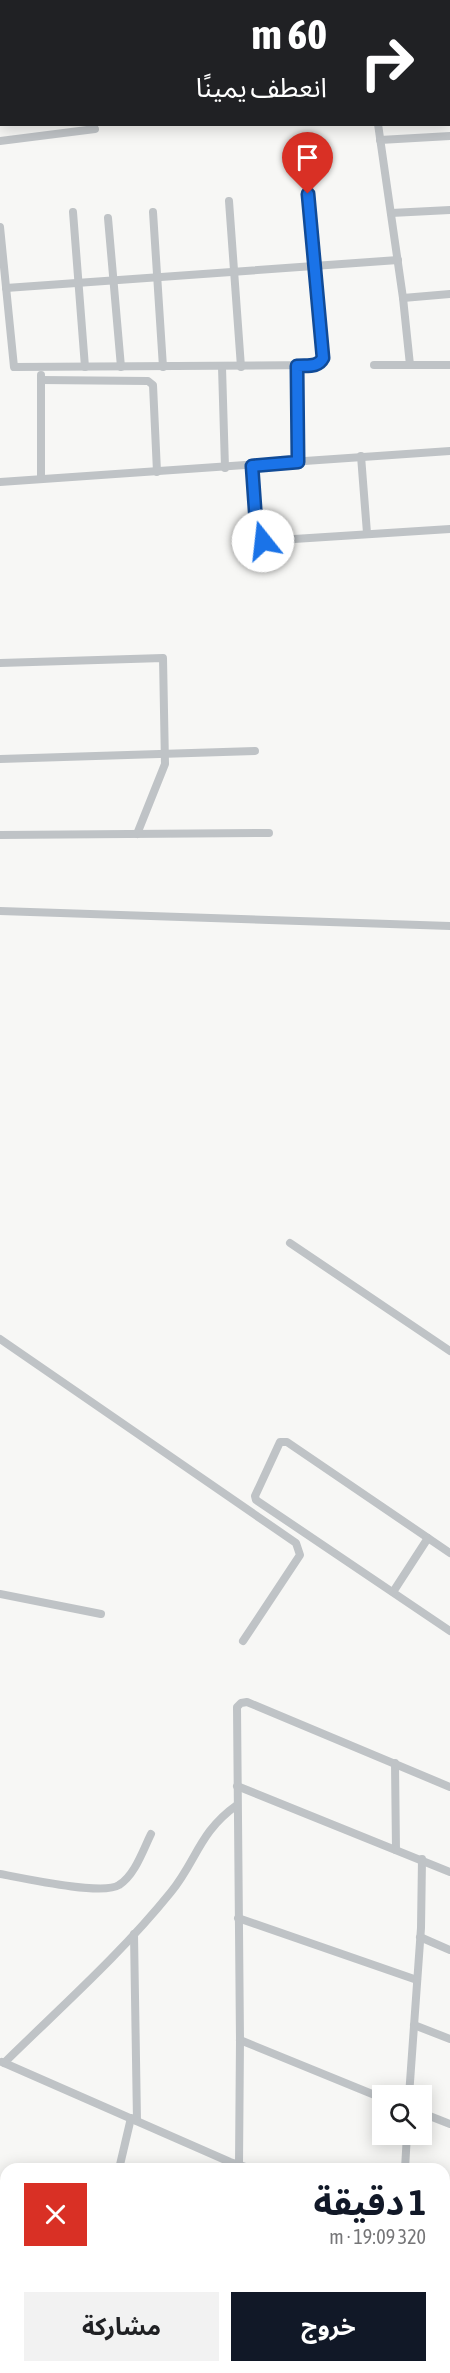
<!DOCTYPE html>
<html lang="ar">
<head>
<meta charset="utf-8">
<style>
  :root { --surface:#fff; --page:#f2f2f2; --text:#202124; --muted:#757577; --accent:#111827 }
  body { margin:0; font-family:"Asap Condensed","Noto Sans Arabic",sans-serif; background:var(--page); color:var(--text); direction:rtl; height:100vh; display:flex; flex-direction:column; font-size:22px; white-space:nowrap }
  * { box-sizing:border-box; margin:0 }
  p { font-size:20px; color:var(--muted) }
  .icon { flex:none; width:33px; height:33px; fill:none; stroke:currentColor; stroke-width:2; stroke-linecap:round; stroke-linejoin:round }
  .map { position:relative; flex:1; overflow:hidden; direction:ltr }
  .drawer { position:absolute; left:0px; top:2163px; width:450px; height:210px; display:flex; flex-direction:column; background:var(--surface); border-radius:18px 18px 0 0; box-shadow:0 3px 15px #0003; direction:rtl }
  .drawer>* { flex:none }
  .guide { position:absolute; left:0px; top:0px; width:450px; height:126px; box-shadow:0 3px 15px #0003; direction:rtl; background:#202124; color:#fff; overflow:hidden }
  .tools { position:absolute; left:372px; top:2085px; display:grid; gap:12px }
  .tools a { display:grid; place-items:center; width:60px; height:60px; border-radius:0px; background:var(--surface); box-shadow:0 3px 15px #0003; font-size:30px }
  .pin { position:absolute; display:grid; place-items:center; width:51px; height:51px; color:#fff; margin:-62px -26px; border-radius:50% 50% 50% 0; rotate:-45deg; box-shadow:0 0 6px #0007 }
  .pin .icon { rotate:45deg }
  .me { position:absolute; width:66px; margin:-33px; rotate:344deg; stroke-linejoin:round; filter:drop-shadow(0 0 4px #0008) }
  .turn { display:flex; align-items:center; gap:21px; height:126px; padding:0 24px; font-size:27px }
  .turn .icon { width:78px; height:78px; stroke-width:2.5 }
  .turn b { display:block; font-size:42px; line-height:51px }
  .round { display:grid; place-items:center; flex:none; width:63px; height:63px; border-radius:0px; background:var(--page) }
  .head { display:flex; align-items:center; justify-content:space-between; height:102px; padding:0 24px }
  h1 { font-size:36px; font-weight:700; line-height:45px; color:var(--accent) }
  .primary-button { display:flex; gap:12px; margin-top:auto; padding:12px 24px }
  .primary-button a { flex:1; height:69px; border-radius:0px; background:var(--accent); color:#fff; font-size:24px; font-weight:700; line-height:69px; text-align:center }
  .primary-button a+a { background:var(--page); color:var(--text) }
  .map>svg:first-child { display:block }
  .lines { fill:none; stroke-linecap:round; stroke-linejoin:round }
  .minor { stroke:#bfc3c6; stroke-width:8 }
  .route-casing { stroke:#114b97; stroke-width:15 }
  .route { stroke:#1a73e8; stroke-width:10 }
</style>
</head>
<body>
<div class="map">
<svg width="450" height="2373" viewBox="0 0 450 2373">
  <rect width="100%" height="100%" fill="#f7f7f5"/>
  <g class="lines">
    <g class="minor">
      <path d="M147,0V2"/>
      <path d="M230,0V2"/>
      <path d="M358,0V2"/>
      <path d="M73,2V0"/>
      <path d="M0,24H2"/>
      <path d="M448,58H450"/>
      <path d="M378,124L403,298L410,365"/>
      <path d="M380,140L450,136"/>
      <path d="M0,141L95,129"/>
      <path d="M229,201L241,367"/>
      <path d="M73,212L85,367"/>
      <path d="M153,212L163,367"/>
      <path d="M391,213L450,210"/>
      <path d="M108,218L121,367"/>
      <path d="M0,227L14,367L315,365L321,362L323,358L308,194"/>
      <path d="M6,288L398,260"/>
      <path d="M403,298L450,294"/>
      <path d="M374,365H450"/>
      <path d="M297,366L298,462"/>
      <path d="M222,367L225,468"/>
      <path d="M41,375V479"/>
      <path d="M41,380L148,381L153,385L157,472"/>
      <path d="M361,456L367,533"/>
      <path d="M252,466L257,537L263,541L450,529"/>
      <path d="M0,482L450,451"/>
      <path d="M0,663L163,658L165,764L137,834"/>
      <path d="M0,759L255,751"/>
      <path d="M0,835L269,833"/>
      <path d="M0,911L450,926"/>
      <path d="M290,1243L450,1351"/>
      <path d="M0,1339L296,1543L300,1555L243,1641"/>
      <path d="M450,1553L287,1442H280L255,1496L256,1500L450,1631"/>
      <path d="M393,1592L428,1538"/>
      <path d="M0,1594L101,1614"/>
      <path d="M395,1763L396,1850"/>
      <path d="M237,1786L450,1872"/>
      <path d="M0,1874C22,1878 103,1896 119,1885C135,1875 143,1850 151,1834"/>
      <path d="M238,1918L417,1980"/>
      <path d="M134,1934L137,2121"/>
      <path d="M420,1937L450,1950"/>
      <path d="M414,2025L450,2039"/>
      <path d="M240,2040L382,2098"/>
      <path d="M2,2062L230,2162L252,2169"/>
      <path d="M4,2063C61,2007 121,1954 171,1892C197,1860 199,1832 237,1805"/>
      <path d="M409,2096L421,1928L422,1859"/>
      <path d="M422,2113L450,2124"/>
      <path d="M239,2164L240,2040L237,1707L241,1703L247,1702L450,1787"/>
      <path d="M119,2169L131,2118"/>
      <path d="M405,2169L407,2134"/>
      <path d="M444,2189L450,2191"/>
      <path d="M0,2237L6,2240"/>
      <path d="M444,2250L450,2252"/>
      <path d="M0,2287L6,2264"/>
      <path d="M444,2340L450,2341"/>
      <path d="M296,2367L317,2373"/>
      <path d="M73,2373L74,2367"/>
      <path d="M171,2373L173,2367"/>
      <path d="M261,2373L262,2367"/>
      <path d="M361,2373L362,2367"/>
    </g>
  </g>
  <g class="lines">
    <g class="route-casing">
      <path id="route" d="M263,541L257,537L252,466L298,462L297,366C307,365 318,368 323,358L308,194"/>
    </g>
    <use href="#route" class="route"/>
  </g>
</svg>
<div class="tools">
<a><svg class="icon" aria-label="search" viewBox="0 0 24 24"><circle cx="10" cy="10" r="6"/><path d="M15 15l6 6"/></svg></a>
</div>
<div class="pin" style="left:308px;top:194px;background:#d93025"><svg class="icon" aria-label="arrive" viewBox="0 0 24 24"><path d="M6 21V4h12l-3 4 3 4H6"/></svg></div>
<svg class="me" style="left:263px;top:541px" viewBox="-20 -20 40 40"><circle r="19" fill="#fff"/><path d="M0-13L10 11 0 6-10 11z" fill="#1a73e8"/></svg>
<div class="guide">
<div class="turn"><svg class="icon" aria-label="right" viewBox="0 0 24 24"><path d="M7 20v-9h11M14 6l5 5-5 5"/></svg><div><b>60 m</b>انعطف يمينًا</div></div>
</div>
<section class="drawer">
<div class="head"><div><h1>1 دقيقة</h1><p>320 m · 19:09</p></div><a class="round" style="background:#d93025;color:#fff"><svg class="icon" aria-label="close" viewBox="0 0 24 24"><path d="M6 6l12 12M18 6L6 18"/></svg></a></div>
<div class="primary-button"><a>خروج</a><a>مشاركة</a></div>
</section>
</div>
</body>
</html>
